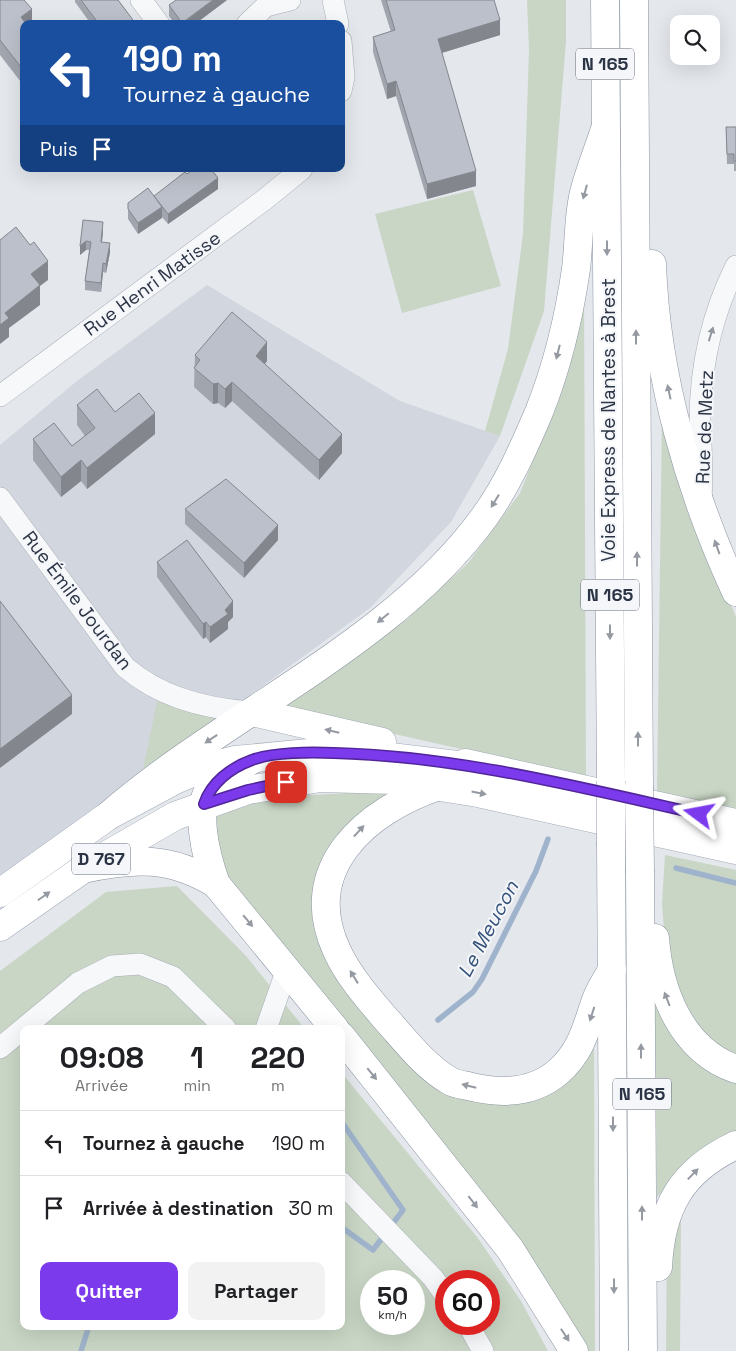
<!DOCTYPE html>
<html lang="fr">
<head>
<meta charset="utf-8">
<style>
  :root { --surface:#fff; --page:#f2f2f2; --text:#202124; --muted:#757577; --line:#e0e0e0; --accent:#7c3aed }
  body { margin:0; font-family:"Space Grotesk",sans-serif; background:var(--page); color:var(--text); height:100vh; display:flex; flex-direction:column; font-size:19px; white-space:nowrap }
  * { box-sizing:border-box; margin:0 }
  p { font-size:16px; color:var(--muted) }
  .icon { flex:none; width:28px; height:28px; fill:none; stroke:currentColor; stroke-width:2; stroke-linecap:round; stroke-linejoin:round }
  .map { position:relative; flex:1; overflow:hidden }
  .sheet { position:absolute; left:20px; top:1025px; width:325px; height:305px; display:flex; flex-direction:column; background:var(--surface); border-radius:10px; box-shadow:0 5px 20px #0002 }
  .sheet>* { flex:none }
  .hud { position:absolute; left:20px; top:20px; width:325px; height:152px; border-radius:10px; box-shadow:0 5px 20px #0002; background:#1a4fa0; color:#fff; overflow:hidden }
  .tools { position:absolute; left:670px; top:15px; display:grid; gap:10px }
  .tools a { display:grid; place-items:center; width:50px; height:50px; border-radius:10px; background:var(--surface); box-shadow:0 5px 20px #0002; font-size:25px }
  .speed { position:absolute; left:360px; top:1270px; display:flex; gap:10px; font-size:25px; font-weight:700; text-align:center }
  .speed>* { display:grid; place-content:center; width:65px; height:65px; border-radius:50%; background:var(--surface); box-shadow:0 5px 20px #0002; line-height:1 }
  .speed small { font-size:12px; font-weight:400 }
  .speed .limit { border:8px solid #d22; background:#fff; color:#111 }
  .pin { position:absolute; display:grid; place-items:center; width:42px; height:42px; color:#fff; margin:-21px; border-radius:10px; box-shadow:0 2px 8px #0006 }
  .me { position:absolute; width:55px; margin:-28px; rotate:283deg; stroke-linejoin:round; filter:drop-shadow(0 0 4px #0008) }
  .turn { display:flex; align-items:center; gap:18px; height:105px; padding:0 20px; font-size:22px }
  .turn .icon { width:65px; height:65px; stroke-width:2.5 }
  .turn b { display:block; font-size:35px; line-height:42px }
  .then { display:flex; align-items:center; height:48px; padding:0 20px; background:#0003; gap:10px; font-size:19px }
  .eta { display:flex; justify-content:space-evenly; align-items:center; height:85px; text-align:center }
  .eta b { font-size:30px; font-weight:700; line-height:35px }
  .action { display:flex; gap:10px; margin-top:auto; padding:10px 20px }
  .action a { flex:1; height:58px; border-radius:10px; background:var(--accent); color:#fff; font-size:20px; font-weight:700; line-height:58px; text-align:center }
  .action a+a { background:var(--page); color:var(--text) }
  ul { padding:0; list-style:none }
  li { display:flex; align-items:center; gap:15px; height:65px; padding:0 20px; border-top:1px solid var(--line) }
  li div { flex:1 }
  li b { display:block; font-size:19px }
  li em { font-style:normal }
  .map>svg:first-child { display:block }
  .built { fill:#d2d6de }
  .green { fill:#c9d6c5; fill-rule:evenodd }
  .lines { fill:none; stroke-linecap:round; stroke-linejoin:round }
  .stream { stroke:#9fb4cc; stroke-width:5.5 }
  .minor-casing { stroke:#a9aeb7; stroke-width:22 }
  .primary-casing { stroke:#a3abb8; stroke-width:29 }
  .trunk-casing { stroke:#8b94a3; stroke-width:29 }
  .minor { stroke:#f7f8fa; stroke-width:21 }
  .primary { stroke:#fff; stroke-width:28 }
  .trunk { stroke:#fff; stroke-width:28 }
  .trunk-bridge-casing { stroke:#8b94a3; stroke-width:29; stroke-linecap:butt }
  .trunk-bridge { stroke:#fff; stroke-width:28 }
  .wall { fill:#a1a5ae }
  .shaded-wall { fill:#83868d }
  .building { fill:#bbc0ca; stroke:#83868d }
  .oneway { fill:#959aa2 }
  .oneway2 { fill:#9196a0 }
  .route-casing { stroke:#51269a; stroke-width:12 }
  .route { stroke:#7c3aed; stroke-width:9 }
  .labels { text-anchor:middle; stroke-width:4; stroke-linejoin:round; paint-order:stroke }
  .shield { fill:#f4f6f9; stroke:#676e7b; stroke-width:1 }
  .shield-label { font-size:18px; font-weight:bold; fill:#2b3445 }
  .street-label { font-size:19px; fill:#2b3445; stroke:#f4f6f9 }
  .water-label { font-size:20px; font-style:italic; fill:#34527a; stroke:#f4f6f9 }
</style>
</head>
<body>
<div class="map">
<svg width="736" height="1351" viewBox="0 0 736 1351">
  <rect width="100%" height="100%" fill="#e4e7ec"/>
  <path class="built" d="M207,285L400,401L500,436L451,522L370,608L0,877V445L77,381Z"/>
  <g class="green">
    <path d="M527,0H566V41L544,311L500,436L485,431L508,349L523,234L529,50Z"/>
    <path d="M473,190L501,286L402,313L375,214Z"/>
    <path d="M584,289L586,777L292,711L284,705L406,620L468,563L520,493L557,401Z"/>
    <path d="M662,413L697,519L736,617V819L657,793Z"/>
    <path d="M158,697L220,717L142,774Z"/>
    <path d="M346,793H399L319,892L393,1041L504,1103L594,1036L595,1351H582L228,881L211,851L215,816C256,796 301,796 346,793Z"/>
    <path d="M665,855L736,870V1134L681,1172L657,1197L655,1006L678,994L666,954L662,904Z"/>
    <path d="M177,886L246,956L305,1029H24V1326H341V1072L477,1237L521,1301L548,1351H0V971L106,892ZM371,1281H414V1324H371ZM446,1281H489V1324H446Z"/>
    <path d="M688,1198L681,1219L680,1351H666L667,1233Z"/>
  </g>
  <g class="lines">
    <g class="stream">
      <path d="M676,868L736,883"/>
      <path d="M438,1020L473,992L482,979L536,871L548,839"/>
      <path d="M341,1121L403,1210L391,1226"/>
      <path d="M341,1227L373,1250L385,1234"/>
      <path d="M81,1351L89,1326"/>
    </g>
    <g class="minor-casing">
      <g id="minor">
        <path d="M141,0L159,24"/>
        <path d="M333,0L338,24"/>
        <path d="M247,24L266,6L290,0"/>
        <path d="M341,41L344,77L341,91"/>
        <path d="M0,396L264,200L302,169"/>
        <path d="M0,498L125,667C161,698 206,709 252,712"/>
        <path d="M701,499C703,473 701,448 700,422C700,368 712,314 736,266"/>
        <path d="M266,1029L287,969"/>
        <path d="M0,1048L78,983L112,966L140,964L173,977L226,1029"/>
        <path d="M341,1182L433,1278L446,1296"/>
        <path d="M468,1324L483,1351"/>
      </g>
    </g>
    <g class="primary-casing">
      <g id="primary">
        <path d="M252,712L382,742"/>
        <path d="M465,763L736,823"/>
        <path d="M0,893L108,816L177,779L206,767L235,760L319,752L357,753L482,768"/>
        <path d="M0,927L83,869L175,816L248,790L320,778L396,780L478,793L736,850"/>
      </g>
    </g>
    <g class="trunk-casing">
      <g id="trunk">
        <path d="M605,0L611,781"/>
        <path d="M634,0L639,787"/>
        <path d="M652,264C656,376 689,490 736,592"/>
        <path d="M252,760C240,767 223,774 213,784C192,807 207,859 216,884L335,1029"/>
        <path d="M439,786C367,810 298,868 337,951C348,975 367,997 385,1018C405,1040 424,1066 450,1081C455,1084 463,1085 468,1086C499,1094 532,1094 558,1072C582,1051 586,1028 596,1000C600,989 607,979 612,970"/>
        <path d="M108,816C226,713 393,644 485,516C508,484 524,447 539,412C557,367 569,317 576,269C579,245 578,221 583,197C588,174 598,151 605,129"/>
        <path d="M611,845L614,1351"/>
        <path d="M83,869C135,858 170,856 216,884"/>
        <path d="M640,873L643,1351"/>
        <path d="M655,938C659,991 681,1050 736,1069"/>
        <path d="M341,1036L510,1249L574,1351"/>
        <path d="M658,1267C661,1207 681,1171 736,1145"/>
      </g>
    </g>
    <use href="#minor" class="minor"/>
    <use href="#primary" class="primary"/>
    <use href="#trunk" class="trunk"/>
    <g class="trunk-bridge-casing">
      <g id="trunk-bridge">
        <path d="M611,781V845"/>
        <path d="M639,787L640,873"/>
      </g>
    </g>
    <use href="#trunk-bridge" class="trunk-bridge"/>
  </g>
  <g class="wall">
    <path d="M0,0L32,24H24V86L0,55Z"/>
    <path d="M75,0H118L136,24H91L75,2Z"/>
    <path d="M227,0L195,24H175L169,16V5Z"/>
    <path d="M381,0H494L500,35L442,53L476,186L427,199L396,96L387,99L373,52V37L391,32Z"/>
    <path d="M726,127H736V171H734V164H727Z"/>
    <path d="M187,174L218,189L168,224L162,217L138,234L128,219V203L154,197Z"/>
    <path d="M83,220L103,231L102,242L110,252L106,273L103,272L101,292L85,290V281L89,250H86L80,255Z"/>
    <path d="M195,355L267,361L265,364L342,453L319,480L232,401L225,408L218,403L213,404L194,387Z"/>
    <path d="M77,405L115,412L155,434L87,489L81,481L61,497L33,460V439L72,446L85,436L77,425Z"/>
    <path d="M185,509L278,540L244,578L185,524Z"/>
    <path d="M157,562L233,617L228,622V629L210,643L206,637L203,639L157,577Z"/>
  </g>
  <g class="shaded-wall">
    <path d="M213,0H227L195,24H182Z"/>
    <path d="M32,9V24H24L21,17Z"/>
    <path d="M500,20V35L438,54V39Z"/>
    <path d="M396,81V96L387,99V84Z"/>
    <path d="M476,171V186L427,199V184Z"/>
    <path d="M218,178V189L168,224V214Z"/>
    <path d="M162,207V218L138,234V223Z"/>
    <path d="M103,222V231L101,251V242Z"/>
    <path d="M86,241V250L80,255V246Z"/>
    <path d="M110,243V252L106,273V264Z"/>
    <path d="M48,261V280L40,286V305L9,328V337L0,344V325L5,313L31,274Z"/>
    <path d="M103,263V272L101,292V283Z"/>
    <path d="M267,342V361L256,375V356Z"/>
    <path d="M232,382V401L225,408V389Z"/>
    <path d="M218,383V403L213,404V384Z"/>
    <path d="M155,413V434L87,489V468Z"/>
    <path d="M342,434V453L319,480V460Z"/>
    <path d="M81,460V481L61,497V477Z"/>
    <path d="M278,525V540L244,578V563Z"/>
    <path d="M233,601V617L228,622V629L210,643V627Z"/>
    <path d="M206,622V637L203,639V624Z"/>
    <path d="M72,695V714L0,768V749Z"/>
  </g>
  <g class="building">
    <path d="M0,0H24L32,9L21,17L26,24H24V71L0,40Z"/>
    <path d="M81,0H118L136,24H99Z"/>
    <path d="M176,0H213L182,23L169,5Z"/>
    <path d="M386,0H494L500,20L438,39L476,171L427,184L396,81L387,84L373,37L395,30Z"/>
    <path d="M726,127H736V161H734V154H727Z"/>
    <path d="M194,169H211L218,178L168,214L154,196L185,172L187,174Z"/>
    <path d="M148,188L162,207L138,223L128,209V203Z"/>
    <path d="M83,220L103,222L101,242L110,243L106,264L103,263L101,283L85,281L91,242L86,241L80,246Z"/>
    <path d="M16,227L30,245L34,242L48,261L31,274L40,285L5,313L9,318L0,325V240Z"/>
    <path d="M232,312L267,342L256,356L342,434L319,460L232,382L225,389L218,383L213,384L194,368L200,360L195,355Z"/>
    <path d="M97,389L115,412L139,393L155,413L87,468L81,460L61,477L33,439L54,423L72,446L95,428L77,405Z"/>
    <path d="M226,479L278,525L244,563L185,509Z"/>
    <path d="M187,540L233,601L225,610L228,614L210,627L206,622L203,624L157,562Z"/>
    <path d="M0,601L72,695L0,749Z"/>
  </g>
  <defs><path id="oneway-solid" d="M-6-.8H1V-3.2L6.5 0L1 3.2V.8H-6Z" transform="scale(1.25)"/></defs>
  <g class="oneway">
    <use href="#oneway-solid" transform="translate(585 192) rotate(105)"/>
    <use href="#oneway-solid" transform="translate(607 248) rotate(90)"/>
    <use href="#oneway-solid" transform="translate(636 337) rotate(-90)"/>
    <use href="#oneway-solid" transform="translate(558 352) rotate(104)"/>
    <use href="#oneway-solid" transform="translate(669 392) rotate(-102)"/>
    <use href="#oneway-solid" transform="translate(495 501) rotate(122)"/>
    <use href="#oneway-solid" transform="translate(717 547) rotate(-110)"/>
    <use href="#oneway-solid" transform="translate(637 559) rotate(-90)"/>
    <use href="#oneway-solid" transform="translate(383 618) rotate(141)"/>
    <use href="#oneway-solid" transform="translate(610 632) rotate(90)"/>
    <use href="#oneway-solid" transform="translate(332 731) rotate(-167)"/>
    <use href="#oneway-solid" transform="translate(211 739) rotate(146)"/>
    <use href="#oneway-solid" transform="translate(638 739) rotate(-90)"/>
    <use href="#oneway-solid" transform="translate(479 793) rotate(11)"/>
    <use href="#oneway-solid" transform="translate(359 831) rotate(-47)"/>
    <use href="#oneway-solid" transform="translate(44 896) rotate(-35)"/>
    <use href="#oneway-solid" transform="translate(248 921) rotate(50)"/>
    <use href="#oneway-solid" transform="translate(354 977) rotate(-122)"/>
    <use href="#oneway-solid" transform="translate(667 999) rotate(-111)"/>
    <use href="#oneway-solid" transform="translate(592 1014) rotate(108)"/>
    <use href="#oneway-solid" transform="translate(641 1051) rotate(-90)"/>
    <use href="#oneway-solid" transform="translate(372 1074) rotate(51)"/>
    <use href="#oneway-solid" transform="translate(469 1086) rotate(-166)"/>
    <use href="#oneway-solid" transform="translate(613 1124) rotate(90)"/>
    <use href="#oneway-solid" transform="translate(693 1174) rotate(-46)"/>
    <use href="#oneway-solid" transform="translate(473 1202) rotate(52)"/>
    <use href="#oneway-solid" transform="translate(642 1213) rotate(-90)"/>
    <use href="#oneway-solid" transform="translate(614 1286) rotate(90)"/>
    <use href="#oneway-solid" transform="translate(565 1335) rotate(57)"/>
  </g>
  <use class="oneway2" href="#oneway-solid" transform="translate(711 334) rotate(-73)"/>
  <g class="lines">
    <g class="route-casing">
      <path id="route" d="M286,782L248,790L204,804C211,783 230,768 252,760C272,752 312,752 334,753C457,756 579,787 699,814"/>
    </g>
    <use href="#route" class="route"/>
  </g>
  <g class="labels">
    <g class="shield">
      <rect x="576" y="48.5" width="58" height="31" rx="4"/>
      <rect x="581" y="579.5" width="58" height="31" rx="4"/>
      <rect x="72" y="843.5" width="58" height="31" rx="4"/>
      <rect x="613" y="1078.5" width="58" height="31" rx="4"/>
    </g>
    <g class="shield-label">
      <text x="605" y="70">N 165</text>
      <text x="610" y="601">N 165</text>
      <text x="101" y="865">D 767</text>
      <text x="642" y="1100">N 165</text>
    </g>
    <g class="street-label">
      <text transform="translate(152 283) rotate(-36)" y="7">Rue Henri Matisse</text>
      <text transform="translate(608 420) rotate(-90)" y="7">Voie Express de Nantes à Brest</text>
      <text transform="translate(704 427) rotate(-88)" y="7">Rue de Metz</text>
      <text transform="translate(78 600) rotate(53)" y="7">Rue Émile Jourdan</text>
    </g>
    <g class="water-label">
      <text transform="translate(488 929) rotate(-62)" y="7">Le Meucon</text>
    </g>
  </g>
</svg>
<div class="tools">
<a><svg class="icon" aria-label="search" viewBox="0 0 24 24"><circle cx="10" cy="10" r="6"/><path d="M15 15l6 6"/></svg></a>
</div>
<div class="speed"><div>50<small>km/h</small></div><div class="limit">60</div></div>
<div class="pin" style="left:286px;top:782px;background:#d93025"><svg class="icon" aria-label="arrive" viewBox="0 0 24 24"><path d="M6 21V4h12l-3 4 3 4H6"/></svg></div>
<svg class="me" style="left:699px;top:814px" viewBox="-20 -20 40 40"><path d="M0-17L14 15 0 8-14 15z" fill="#7c3aed" stroke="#fff" stroke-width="4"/></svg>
<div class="hud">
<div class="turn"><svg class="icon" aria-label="left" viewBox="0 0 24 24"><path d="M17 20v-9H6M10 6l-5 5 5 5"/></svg><div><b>190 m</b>Tournez à gauche</div></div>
<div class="then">Puis<svg class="icon" aria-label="arrive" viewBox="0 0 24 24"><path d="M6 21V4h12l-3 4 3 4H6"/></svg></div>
</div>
<section class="sheet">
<div class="eta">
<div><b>09:08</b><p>Arrivée</p></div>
<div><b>1</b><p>min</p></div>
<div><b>220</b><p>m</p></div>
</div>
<ul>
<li><svg class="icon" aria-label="left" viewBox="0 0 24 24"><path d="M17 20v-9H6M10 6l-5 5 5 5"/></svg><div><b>Tournez à gauche</b></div><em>190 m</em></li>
<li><svg class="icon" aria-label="arrive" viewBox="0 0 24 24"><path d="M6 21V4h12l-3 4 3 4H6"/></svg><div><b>Arrivée à destination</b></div><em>30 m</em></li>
</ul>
<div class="action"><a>Quitter</a><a>Partager</a></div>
</section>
</div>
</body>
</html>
